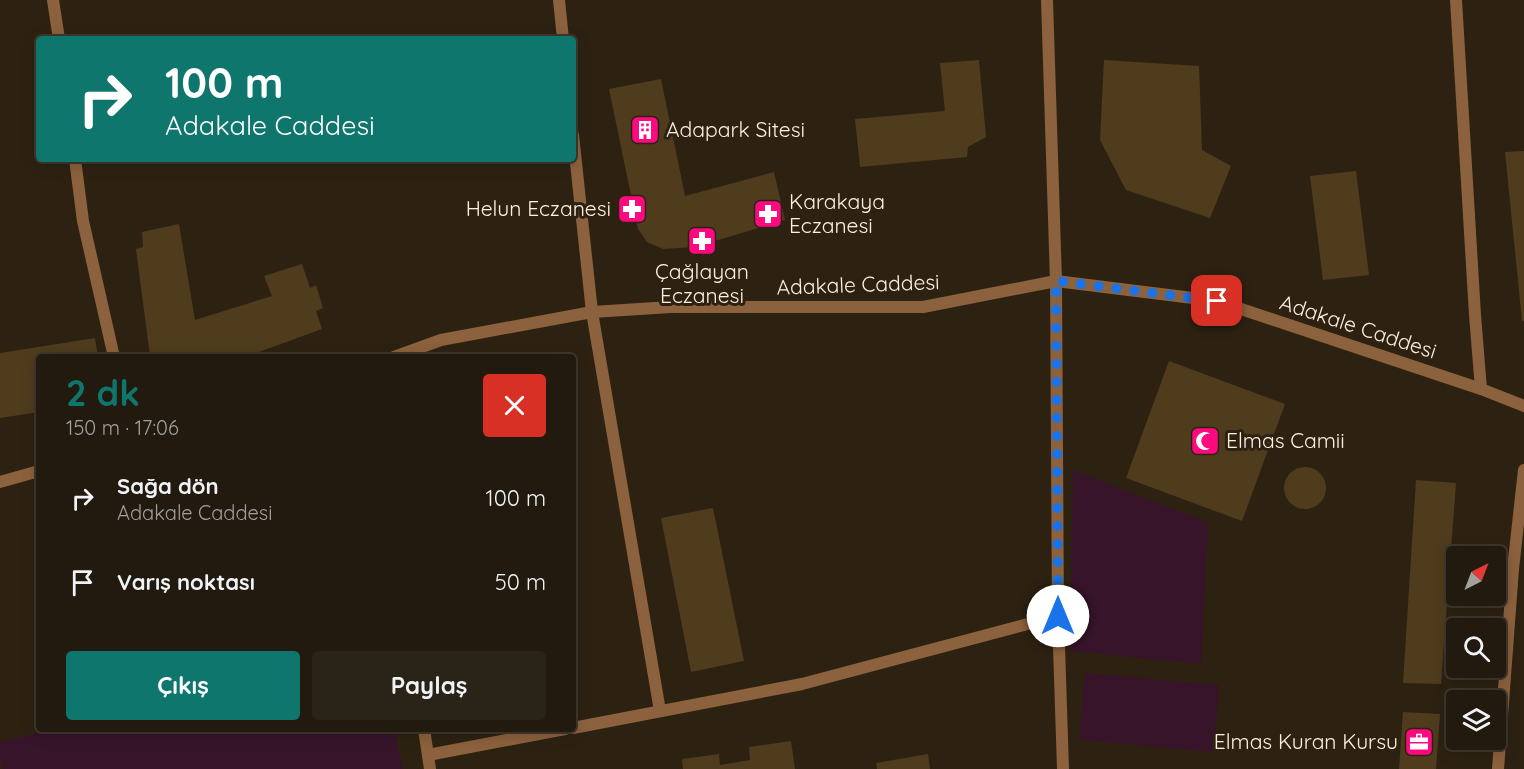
<!DOCTYPE html>
<html lang="tr">
<head>
<meta charset="utf-8">
<style>
  :root { --surface:#221a0e; --page:#2a2317; --text:#f1f3f6; --muted:#a2a19e; --line:#3f382e; --accent:#0f766e }
  body { margin:0; font-family:Quicksand,sans-serif; background:var(--page); color:var(--text); height:100vh; display:flex; flex-direction:column; font-size:22px; white-space:nowrap }
  * { box-sizing:border-box; margin:0 }
  p { font-size:20px; color:var(--muted) }
  .icon { flex:none; width:33px; height:33px; fill:none; stroke:currentColor; stroke-width:2; stroke-linecap:round; stroke-linejoin:round }
  .map { position:relative; flex:1; overflow:hidden }
  .details { position:absolute; left:36px; top:354px; width:540px; height:378px; display:flex; flex-direction:column; background:var(--surface); border-radius:6px; box-shadow:0 3px 15px #0003,0 0 0 2px var(--line) }
  .details>* { flex:none }
  .banner { position:absolute; left:36px; top:36px; width:540px; height:126px; border-radius:6px; box-shadow:0 3px 15px #0003,0 0 0 2px var(--line); background:#0f766e; color:#fff; overflow:hidden }
  .needle { width:39px; rotate:42deg }
  .tools { position:absolute; left:1446px; top:546px; display:grid; gap:12px }
  .tools a { display:grid; place-items:center; width:60px; height:60px; border-radius:6px; background:var(--surface); box-shadow:0 3px 15px #0003,0 0 0 2px var(--line); font-size:30px }
  .pin { position:absolute; display:grid; place-items:center; width:51px; height:51px; color:#fff; margin:-26px; border-radius:12px; box-shadow:0 3px 9px #0006 }
  .me { position:absolute; width:66px; margin:-33px; rotate:0deg; stroke-linejoin:round; filter:drop-shadow(0 0 4px #0008) }
  .turn { display:flex; align-items:center; gap:21px; height:126px; padding:0 30px; font-size:27px }
  .turn .icon { width:78px; height:78px; stroke-width:2.5 }
  .turn b { display:block; font-size:42px; line-height:51px }
  .round { display:grid; place-items:center; flex:none; width:63px; height:63px; border-radius:6px; background:var(--page) }
  .overview { display:flex; align-items:center; justify-content:space-between; height:102px; padding:0 30px }
  h1 { font-size:36px; font-weight:700; line-height:45px; color:var(--accent) }
  .action { display:flex; gap:12px; margin-top:auto; padding:12px 30px }
  .action a { flex:1; height:69px; border-radius:6px; background:var(--accent); color:#fff; font-size:24px; font-weight:700; line-height:69px; text-align:center }
  .action a+a { background:var(--page); color:var(--text) }
  ul { padding:0; list-style:none }
  li { display:flex; align-items:center; gap:18px; height:84px; padding:0 30px }
  li div { flex:1 }
  li b { display:block; font-size:22px }
  li em { font-style:normal }
  .map>svg:first-child { display:block }
  .green { fill:#37142a }
  .building { fill:#4e3c1d }
  .lines { fill:none; stroke-linecap:round; stroke-linejoin:round }
  .minor { stroke:#8c613d; stroke-width:12 }
  .tertiary { stroke:#8c613d; stroke-width:12 }
  .route { stroke:#1a73e8; stroke-width:10; stroke-dasharray:0 18 }
  .labels { text-anchor:middle; stroke-width:6; stroke-linejoin:round; paint-order:stroke }
  .poi-label { font-size:21px; fill:#ffefdd; stroke:#2d2212; text-anchor:start }
  .street-label { font-size:21px; fill:#ffefdd; stroke:#2d2212 }
</style>
</head>
<body>
<div class="map">
<svg width="1524" height="769" viewBox="0 0 1524 769">
  <rect width="100%" height="100%" fill="#2d2212"/>
  <g class="green">
    <path d="M1073,470L1208,523L1201,664L1070,651Z"/>
    <path d="M1085,673L1219,685L1213,752L1079,740Z"/>
    <path d="M57,729H394L403,769H3L0,757V742Z"/>
  </g>
  <g class="building">
    <path d="M979,60L986,137L968,147L967,157L860,167L855,119L945,111L940,63Z"/>
    <path d="M1104,60L1199,66L1202,150L1231,166L1210,218L1126,190L1100,140Z"/>
    <path d="M661,79L685,196L774,172L785,220L695,247L663,249L647,242L638,229L609,89Z"/>
    <path d="M1524,151V321H1522L1505,152Z"/>
    <path d="M1356,171L1369,275L1323,280L1310,176Z"/>
    <path d="M179,224L195,320L272,296L264,276L302,264L310,288L316,285L323,308L316,311L322,329L245,357L150,356L136,249L143,247L142,232Z"/>
    <path d="M95,338L98,357H39V412L0,418V353Z"/>
    <path d="M1169,361L1285,404L1242,521L1126,478Z"/>
    <circle cx="1305" cy="488" r="21"/>
    <path d="M1416,480L1456,483L1441,684L1403,683Z"/>
    <path d="M713,508L744,661L691,672L661,518Z"/>
    <path d="M1403,712L1440,714L1436,769H1399Z"/>
    <path d="M791,741L795,769H683L682,759L719,754L720,765L750,760L749,747Z"/>
    <path d="M928,754L930,769H877L876,763Z"/>
  </g>
  <g class="lines">
    <g class="minor">
      <path d="M53,0L59,39"/>
      <path d="M559,0L563,39"/>
      <path d="M1047,0L1056,281L1058,616L1063,769"/>
      <path d="M1456,0L1475,315L1481,389"/>
      <path d="M573,135L592,312L660,711"/>
      <path d="M75,159L83,221L114,357"/>
      <path d="M573,728L802,684L1058,616"/>
      <path d="M424,729L430,769"/>
      <path d="M428,755L565,729"/>
      <path d="M1498,769L1513,569L1524,470"/>
    </g>
    <g class="tertiary">
      <path d="M394,357L441,340L592,312L671,307H923L1056,281L1217,301L1481,389L1524,406"/>
      <path d="M0,482L39,471"/>
    </g>
  </g>
  <g class="lines">
    <path class="route" d="M1058,616L1056,281L1217,301"/>
  </g>
  <defs>
    <g id="building-square" transform="scale(1.5)"><rect x="-9" y="-9" width="18" height="18" rx="4" fill="#ff0980" stroke="#2d2212"/><path d="M-4-6H4V6H1V3H-1V6H-4ZM-2.5-4.3h1.7v1.8h-1.7ZM.8-4.3h1.7v1.8H.8ZM-2.5-1h1.7V.8h-1.7ZM.8-1h1.7V.8H.8Z" fill="#fff"/></g>
    <g id="pharmacy-square" transform="scale(1.5)"><rect x="-9" y="-9" width="18" height="18" rx="4" fill="#ff0980" stroke="#2d2212"/><path d="M-2-6h4v4h4v4h-4v4h-4v-4h-4v-4h4Z" fill="#fff"/></g>
    <g id="mosque-square" transform="scale(1.5)"><rect x="-9" y="-9" width="18" height="18" rx="4" fill="#ff0980" stroke="#2d2212"/><path d="M3.5-4.9A6 6 0 1 0 3.5 4.9A5 5 0 1 1 3.5-4.9Z" fill="#fff"/></g>
    <g id="office-square" transform="scale(1.5)"><rect x="-9" y="-9" width="18" height="18" rx="4" fill="#ff0980" stroke="#2d2212"/><path d="M-6-3h4V-5.5h4V-3h4V5H-6ZM-1-4.5V-3h2v-1.5ZM-6 0V1H6V0Z" fill="#fff"/></g>
  </defs>
  <g fill-rule="evenodd">
    <use href="#building-square" x="645" y="130"/>
    <use href="#pharmacy-square" x="632" y="209"/>
    <use href="#pharmacy-square" x="768" y="214"/>
    <use href="#pharmacy-square" x="702" y="241"/>
    <use href="#mosque-square" x="1205" y="441"/>
    <use href="#office-square" x="1419" y="742"/>
  </g>
  <g class="labels">
    <g class="poi-label">
      <text x="666" y="137">Adapark Sitesi</text>
      <text x="789" y="209">Karakaya<tspan x="789" dy="24">Eczanesi</tspan></text>
      <text x="611" y="216" text-anchor="end">Helun Eczanesi</text>
      <text x="702" y="279" text-anchor="middle">Çağlayan<tspan x="702" dy="24">Eczanesi</tspan></text>
      <text x="1226" y="448">Elmas Camii</text>
      <text x="1398" y="749" text-anchor="end">Elmas Kuran Kursu</text>
    </g>
    <g class="street-label">
      <text transform="translate(858 285) rotate(-2)" y="7">Adakale Caddesi</text>
      <text transform="translate(1358 327) rotate(18)" y="7">Adakale Caddesi</text>
    </g>
  </g>
</svg>
<div class="tools">
<a><svg class="needle" viewBox="-14 -14 28 28"><path d="M0-13l5 13h-10z" fill="#e53935"/><path d="M0 13l5-13h-10z" fill="#a2a19e"/></svg></a>
<a><svg class="icon" aria-label="search" viewBox="0 0 24 24"><circle cx="10" cy="10" r="6"/><path d="M15 15l6 6"/></svg></a>
<a><svg class="icon" aria-label="layers" viewBox="0 0 24 24"><path d="M12 4l9 5-9 5-9-5zM3 14l9 5 9-5"/></svg></a>
</div>
<div class="pin" style="left:1217px;top:301px;background:#d93025"><svg class="icon" aria-label="arrive" viewBox="0 0 24 24"><path d="M6 21V4h12l-3 4 3 4H6"/></svg></div>
<svg class="me" style="left:1058px;top:616px" viewBox="-20 -20 40 40"><circle r="19" fill="#fff"/><path d="M0-13L10 11 0 6-10 11z" fill="#1a73e8"/></svg>
<div class="banner">
<div class="turn"><svg class="icon" aria-label="right" viewBox="0 0 24 24"><path d="M7 20v-9h11M14 6l5 5-5 5"/></svg><div><b>100 m</b>Adakale Caddesi</div></div>
</div>
<section class="details">
<div class="overview"><div><h1>2 dk</h1><p>150 m · 17:06</p></div><a class="round" style="background:#d93025;color:#fff"><svg class="icon" aria-label="close" viewBox="0 0 24 24"><path d="M6 6l12 12M18 6L6 18"/></svg></a></div>
<ul>
<li><svg class="icon" aria-label="right" viewBox="0 0 24 24"><path d="M7 20v-9h11M14 6l5 5-5 5"/></svg><div><b>Sağa dön</b><p>Adakale Caddesi</p></div><em>100 m</em></li>
<li><svg class="icon" aria-label="arrive" viewBox="0 0 24 24"><path d="M6 21V4h12l-3 4 3 4H6"/></svg><div><b>Varış noktası</b></div><em>50 m</em></li>
</ul>
<div class="action"><a>Çıkış</a><a>Paylaş</a></div>
</section>
</div>
</body>
</html>
